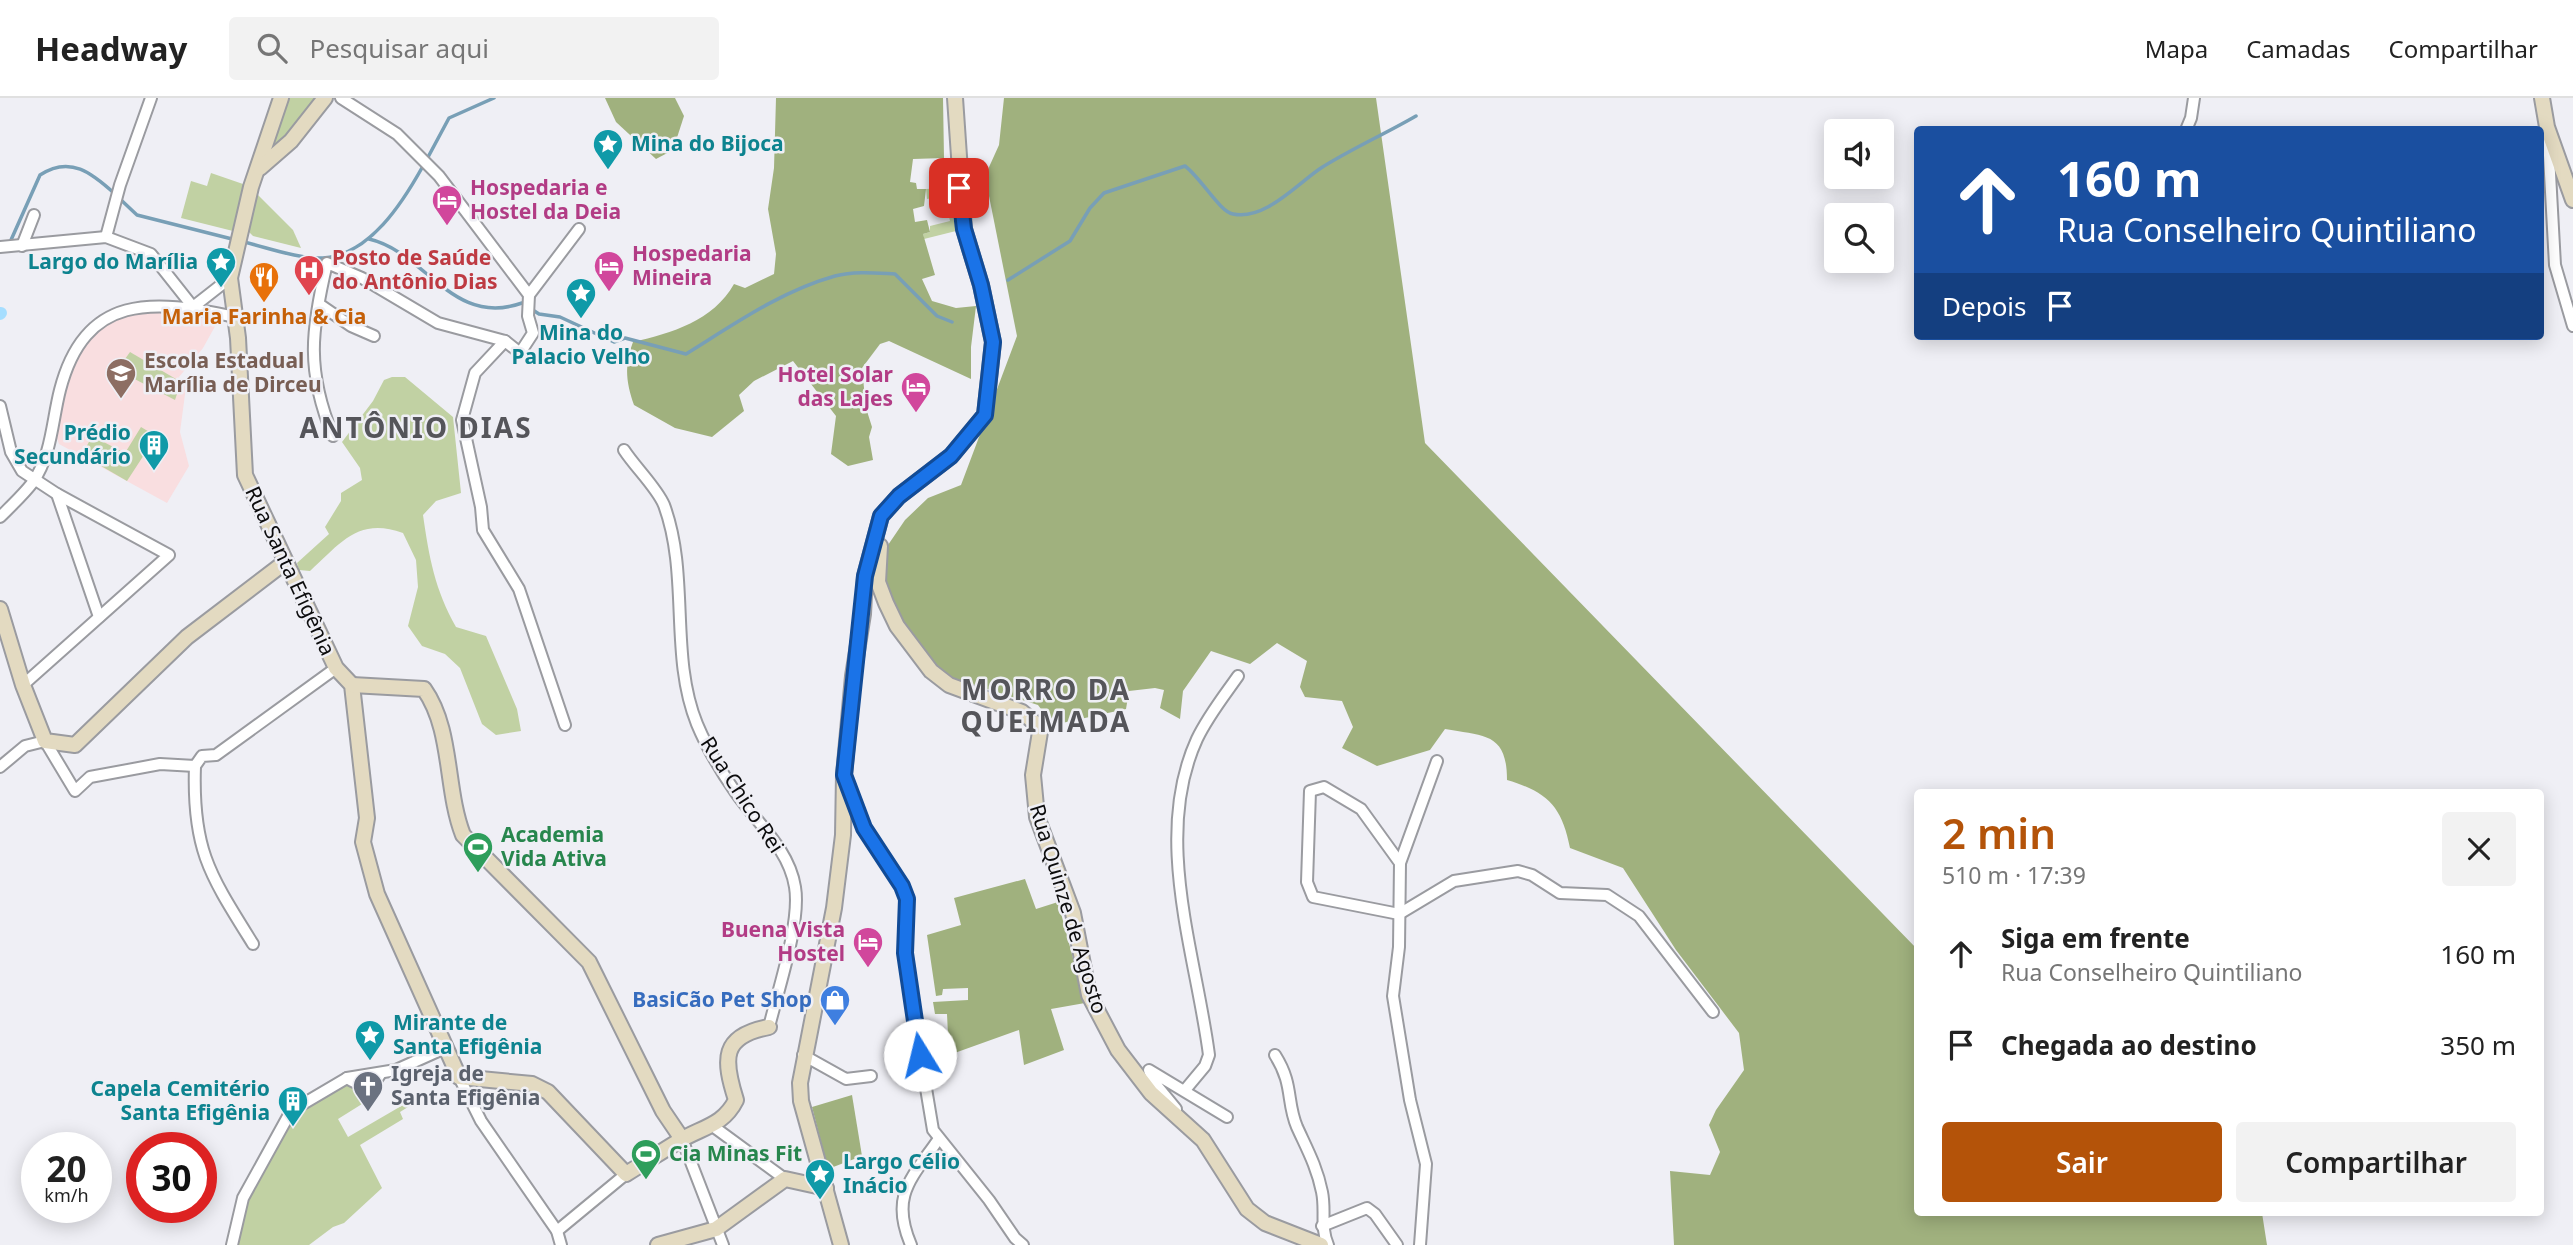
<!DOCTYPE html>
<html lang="pt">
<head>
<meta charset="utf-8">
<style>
  :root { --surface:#fff; --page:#f2f2f2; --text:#222; --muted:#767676; --line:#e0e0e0; --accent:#b45309 }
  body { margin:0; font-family:"Noto Sans",sans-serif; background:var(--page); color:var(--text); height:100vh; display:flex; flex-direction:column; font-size:26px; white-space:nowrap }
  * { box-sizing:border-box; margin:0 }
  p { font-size:23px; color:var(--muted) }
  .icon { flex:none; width:38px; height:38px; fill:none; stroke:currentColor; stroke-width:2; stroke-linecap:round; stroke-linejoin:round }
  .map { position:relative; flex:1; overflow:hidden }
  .drawer { position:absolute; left:1914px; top:691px; width:630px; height:427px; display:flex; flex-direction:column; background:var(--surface); border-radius:7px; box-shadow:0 4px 18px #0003 }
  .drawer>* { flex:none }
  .banner { position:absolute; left:1914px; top:28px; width:630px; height:214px; border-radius:7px; box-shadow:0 4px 18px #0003; background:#1a4fa0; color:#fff; overflow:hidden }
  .controls { position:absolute; left:1824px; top:21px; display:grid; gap:14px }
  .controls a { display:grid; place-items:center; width:70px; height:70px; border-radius:7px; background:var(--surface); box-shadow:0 4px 18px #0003; font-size:35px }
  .speed { position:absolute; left:21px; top:1034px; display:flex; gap:14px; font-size:35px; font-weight:700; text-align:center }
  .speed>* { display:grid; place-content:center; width:91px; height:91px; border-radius:50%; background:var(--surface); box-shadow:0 4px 18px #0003; line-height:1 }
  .speed small { font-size:18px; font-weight:400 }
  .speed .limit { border:10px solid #d22; background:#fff; color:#111 }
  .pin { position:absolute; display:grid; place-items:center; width:60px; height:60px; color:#fff; margin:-30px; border-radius:14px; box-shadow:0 4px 10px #0006 }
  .me { position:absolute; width:77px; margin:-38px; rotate:351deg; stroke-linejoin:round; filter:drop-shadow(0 0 5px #0008) }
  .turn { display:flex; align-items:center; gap:24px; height:147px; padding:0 28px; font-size:32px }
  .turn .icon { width:91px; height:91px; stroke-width:2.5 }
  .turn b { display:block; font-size:49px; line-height:60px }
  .then { display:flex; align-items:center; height:66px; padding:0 28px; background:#0003; gap:14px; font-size:26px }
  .round { display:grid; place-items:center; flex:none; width:74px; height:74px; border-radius:7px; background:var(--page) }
  .headline { display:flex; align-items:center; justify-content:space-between; height:119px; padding:0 28px }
  h1 { font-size:42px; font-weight:600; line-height:52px; color:var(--accent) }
  .action { display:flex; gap:14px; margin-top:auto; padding:14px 28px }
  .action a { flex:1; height:80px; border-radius:7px; background:var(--accent); color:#fff; font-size:28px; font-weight:600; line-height:80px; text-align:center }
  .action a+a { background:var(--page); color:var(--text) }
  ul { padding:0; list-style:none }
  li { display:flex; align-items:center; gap:21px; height:91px; padding:0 28px }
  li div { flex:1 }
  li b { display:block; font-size:26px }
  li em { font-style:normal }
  header { display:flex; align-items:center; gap:42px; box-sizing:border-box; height:98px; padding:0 35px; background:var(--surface); border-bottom:2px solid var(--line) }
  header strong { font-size:33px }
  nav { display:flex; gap:38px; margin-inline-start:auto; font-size:24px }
  .search { width:490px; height:63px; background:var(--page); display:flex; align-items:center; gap:18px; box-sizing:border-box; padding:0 24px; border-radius:7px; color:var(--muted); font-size:26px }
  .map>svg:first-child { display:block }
  .education { fill:#f9dee0 }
  .green { fill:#c1d1a3 }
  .forest { fill:#a0b17e }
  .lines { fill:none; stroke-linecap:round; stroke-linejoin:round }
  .stream { stroke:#789fb6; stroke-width:3.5 }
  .canal { stroke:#a6deff; stroke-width:12 }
  .street-casing { stroke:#9a9ba0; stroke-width:14 }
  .secondary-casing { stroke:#9a9ba0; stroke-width:18 }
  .street { stroke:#fff; stroke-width:10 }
  .secondary { stroke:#e3dac1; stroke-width:14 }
  .route-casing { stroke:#114b97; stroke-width:18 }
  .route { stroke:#1a73e8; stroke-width:12 }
  .labels { text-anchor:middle; stroke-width:5; stroke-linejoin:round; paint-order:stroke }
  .culture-label { font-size:21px; font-weight:bold; fill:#0d838f; stroke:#efeff5; text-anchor:start }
  .hotel-label { font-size:21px; font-weight:bold; fill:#b23c85; stroke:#efeff5; text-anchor:start }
  .health-label { font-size:21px; font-weight:bold; fill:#be3a42; stroke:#efeff5; text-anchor:start }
  .food-label { font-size:21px; font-weight:bold; fill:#c56008; stroke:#efeff5 }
  .education-label { font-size:21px; font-weight:bold; fill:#785e54; stroke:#efeff5; text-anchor:start }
  .street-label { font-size:21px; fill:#0c0c0d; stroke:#efeff5 }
  .leisure-label { font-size:21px; font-weight:bold; fill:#27864d; stroke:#efeff5; text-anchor:start }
  .shop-label { font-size:21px; font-weight:bold; fill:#366cbe; stroke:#efeff5; text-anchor:end }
  .worship-label { font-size:21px; font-weight:bold; fill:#5b616d; stroke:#efeff5; text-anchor:start }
  .district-label { font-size:28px; font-weight:bold; letter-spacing:2px; fill:#55555a; stroke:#efeff5 }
</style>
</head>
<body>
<header>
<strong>Headway</strong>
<div class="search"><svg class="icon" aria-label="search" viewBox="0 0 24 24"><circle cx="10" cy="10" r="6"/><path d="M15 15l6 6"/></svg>Pesquisar aqui</div>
<nav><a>Mapa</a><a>Camadas</a><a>Compartilhar</a></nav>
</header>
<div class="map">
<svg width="2573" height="1147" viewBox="0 0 2573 1147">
  <rect width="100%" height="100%" fill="#efeff5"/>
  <path class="education" d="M131,209L215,214L218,223L203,250L179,279L186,289L180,334L189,368L167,405L59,346L54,331L75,250Z"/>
  <g class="green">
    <path d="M288,0H325L273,52L271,47Z"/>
    <path d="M211,75L243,86L233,133L181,120L191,83L207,88Z"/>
    <path d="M947,90L956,133L924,141L923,136L930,134V128L950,123L944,98L927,101L926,91Z"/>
    <path d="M255,94L293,132L301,150L253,138L248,133Z"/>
    <path d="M130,254L181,284L175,302L123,275L120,268Z"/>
    <path d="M392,279H405L453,319L461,395L436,403L423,417C429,459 435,492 456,529L486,538L517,611L521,633L496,637L482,626L460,570L445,556L422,548L408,528L418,489L416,462L403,435C358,419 341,445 310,473L299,472L297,465L329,436L325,429L341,403V395L362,382L360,370L342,344L373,303L384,282Z"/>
    <path d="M141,329L161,341L158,346L153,343L127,383L82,357L92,338L125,355Z"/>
    <path d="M351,985L362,1006L338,1021L348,1039L403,1007L408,1009L400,1014L403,1021L360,1047L382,1090L344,1125L333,1129L309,1147H232L246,1107L286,1019Z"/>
  </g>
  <g class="forest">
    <path d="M605,0H675L684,18L673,52L656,61L616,24Z"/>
    <path d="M776,0H943L944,60L913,61L910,84L916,85L917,91H926L924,108L913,111L915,124L927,122L930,134L923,136L935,177L922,181L932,203L956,210L976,208L971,249V281L889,243L880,246L862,270L866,310L872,329L869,339L873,362L848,368L831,356L836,318L793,263L754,283L739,297L744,313L712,339L675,330L634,307C626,284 624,267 633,244C672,235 713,223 734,186L745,190L774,176L776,156L768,111L774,70Z"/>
    <path d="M1004,0H1376L1425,345L1918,852V1115H2262L2267,1147H1674L1670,1073L1710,1077L1720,1054L1709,1027L1716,1012L1744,972L1739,935L1676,852L1623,770L1570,750C1562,709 1548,694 1507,682C1507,635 1485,638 1445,631L1430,652L1377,668L1342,650L1353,629L1342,603L1305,599L1300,589L1307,563L1277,545L1250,566L1211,553L1183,593L1180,621L1160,610L1164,592L1155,590L1129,593L1126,611L1053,627L1038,607L955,581L931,565L894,513L883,480L888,447L905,422L928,400L961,387L1017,238L985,78L999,47Z"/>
    <path d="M1025,781L1036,811L1058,804L1085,905L1051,911L1064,952L1024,967L1019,932L949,957L947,916H935L933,904L968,902V890L943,891L942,897L936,898L927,837L961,827L954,800Z"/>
    <path d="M852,997L862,1058L828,1071L812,1009Z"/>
  </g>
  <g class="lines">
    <g class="stream">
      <path d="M427,61L449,20L494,0"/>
      <path d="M120,101L137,117L236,142"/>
      <path d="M369,141C426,154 452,230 522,205L539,216L560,219L614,244L625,240L686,256C733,227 781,193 835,178C855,173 875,175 895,176L937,218L952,224"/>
      <path d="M11,142L40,77C70,57 92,75 115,96"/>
      <path d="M244,144C269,150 298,161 323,160C370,157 403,104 423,68"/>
      <path d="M1008,182L1070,143L1090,110L1104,95L1185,68C1201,80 1220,114 1233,116C1265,123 1298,85 1321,70C1351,51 1385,36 1416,18"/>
    </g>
    <path class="canal" d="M0,216L1,215"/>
    <g class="street-casing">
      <g id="street">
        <path d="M341,0L397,36L439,78L529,197L528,218L533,235L520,255L505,243L475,275L462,322L481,409L483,432L519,491L565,627"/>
        <path d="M2186,32L2191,20L2194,0"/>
        <path d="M2548,39L2555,167L2573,228"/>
        <path d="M106,139L120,87L151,0"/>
        <path d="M22,148L34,117"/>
        <path d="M0,149L106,139L151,156L193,209L230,180"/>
        <path d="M529,197L579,131"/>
        <path d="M319,206L351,228L374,238"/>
        <path d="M0,308L11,354L22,373L57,396L169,457L23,587"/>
        <path d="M333,338C306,273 311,232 327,165L362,180L438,225L505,243"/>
        <path d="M624,352C635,369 657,390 664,407C690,477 669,557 697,626C707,650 722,675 736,695C757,725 789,751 795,789C801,824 778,892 769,929"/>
        <path d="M57,396L99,519"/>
        <path d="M0,419C11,408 24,396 33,384C52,356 52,323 60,292C85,195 153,201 235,219"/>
        <path d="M195,668C192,752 210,777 253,846"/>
        <path d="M0,669L25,648L45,643L75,693L90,679L160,666L195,668L202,658L216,657L336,570"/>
        <path d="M846,682L864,730L902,788L907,801L905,855L908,883L933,1032L989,1102L1015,1140L1023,1147"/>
        <path d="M1400,765L1361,711L1324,689L1310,693L1307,784L1313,799L1399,816L1454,783L1518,773L1532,777L1560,795L1607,797L1639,818L1713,914"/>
        <path d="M803,957L846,981L871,978"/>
        <path d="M1275,957C1294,987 1286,1003 1297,1029C1307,1051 1317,1069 1322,1094C1326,1113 1320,1129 1328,1147"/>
        <path d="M459,979L481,1023L557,1133L561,1147"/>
        <path d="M347,980C358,987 363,988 375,984L381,975"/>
        <path d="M1185,992L1205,968L1209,957C1196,856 1152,739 1197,641C1208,618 1224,598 1238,578"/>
        <path d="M1176,1011L1153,983L1149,972L1227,1019"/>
        <path d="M714,1029L785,1081"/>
        <path d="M682,1041L723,1147"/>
        <path d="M1322,1128L1367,1110L1375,1116L1397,1147"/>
        <path d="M557,1133L626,1076"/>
        <path d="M232,1147L243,1100L291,1013L347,980L396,972L445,950"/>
        <path d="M911,1147C890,1098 911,1081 938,1042"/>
        <path d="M1420,1147L1426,1066L1410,1002L1393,898L1399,849L1400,765L1437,663"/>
      </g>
    </g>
    <g class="secondary-casing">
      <g id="secondary">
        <path d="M281,0L251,89L230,180L238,240L245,377L336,570L352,587L367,720L363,744L377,796L459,979L532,986L548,994L626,1076C644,1065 661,1054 679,1043C702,1029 723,1028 736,1002C723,961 721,938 769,929"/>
        <path d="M2542,0L2547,29L2573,102"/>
        <path d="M260,70L291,43L325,0"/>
        <path d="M880,448L878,484L886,505L897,528L931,573L949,587L1022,614L1036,626L1040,634L1033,677L1037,719L1073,815L1089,897L1118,952L1151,995L1203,1042L1247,1111L1265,1125L1321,1147"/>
        <path d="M0,511L23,587L45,643L75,647L187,539L284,465"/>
        <path d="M352,587L424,591C453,632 445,691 463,737L589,864L663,1013L682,1041"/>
        <path d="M658,1147L716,1131L785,1081L826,1090"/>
        <path d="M841,1147L801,1003L800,985L834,810L843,737L844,677L853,578L863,516L865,478L881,418L899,398L951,358L985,317L993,244L981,187L964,131L955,0"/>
      </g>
    </g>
    <use href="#street" class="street"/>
    <use href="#secondary" class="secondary"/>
  </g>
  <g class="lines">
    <g class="route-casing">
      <path id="route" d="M920,957L905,855L907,801L902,788L864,730L844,677L865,478L881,418L899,398L951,358L985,317L993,244L981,187L964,131L959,90"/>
    </g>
    <use href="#route" class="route"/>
  </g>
  <defs>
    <g id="sight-pin" transform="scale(1.575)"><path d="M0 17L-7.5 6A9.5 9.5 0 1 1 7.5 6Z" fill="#0f9aa8" stroke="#efeff5"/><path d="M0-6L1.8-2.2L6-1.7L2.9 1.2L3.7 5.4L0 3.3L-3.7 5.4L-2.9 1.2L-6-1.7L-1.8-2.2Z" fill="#fff"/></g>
    <g id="hotel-pin" transform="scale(1.575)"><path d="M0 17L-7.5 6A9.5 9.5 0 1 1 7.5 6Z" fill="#d1479c" stroke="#efeff5"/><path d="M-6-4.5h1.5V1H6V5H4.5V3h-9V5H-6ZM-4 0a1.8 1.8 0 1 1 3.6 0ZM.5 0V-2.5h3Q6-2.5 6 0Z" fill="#fff"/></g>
    <g id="hospital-pin" transform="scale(1.575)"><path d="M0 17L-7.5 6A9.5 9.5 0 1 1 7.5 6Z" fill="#e0444e" stroke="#efeff5"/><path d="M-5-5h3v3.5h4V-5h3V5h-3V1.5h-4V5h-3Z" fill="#fff"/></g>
    <g id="restaurant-pin" transform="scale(1.575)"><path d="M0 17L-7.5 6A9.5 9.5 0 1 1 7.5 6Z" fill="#e8710a" stroke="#efeff5"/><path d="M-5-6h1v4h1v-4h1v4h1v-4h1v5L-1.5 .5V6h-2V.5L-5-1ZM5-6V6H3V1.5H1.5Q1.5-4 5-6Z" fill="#fff"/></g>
    <g id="school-pin" transform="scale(1.575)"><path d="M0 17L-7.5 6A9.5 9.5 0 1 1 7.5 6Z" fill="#8d6e63" stroke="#efeff5"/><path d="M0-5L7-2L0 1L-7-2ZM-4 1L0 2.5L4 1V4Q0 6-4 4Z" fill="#fff"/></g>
    <g id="building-pin" transform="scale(1.575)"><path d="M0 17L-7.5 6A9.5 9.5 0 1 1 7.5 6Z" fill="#0f9aa8" stroke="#efeff5"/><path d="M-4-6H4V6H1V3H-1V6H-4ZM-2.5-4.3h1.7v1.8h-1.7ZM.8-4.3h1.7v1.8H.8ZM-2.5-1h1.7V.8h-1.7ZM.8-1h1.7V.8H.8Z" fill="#fff"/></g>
    <g id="stadium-pin" transform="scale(1.575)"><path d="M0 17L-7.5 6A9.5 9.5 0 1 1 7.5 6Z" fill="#2e9e5b" stroke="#efeff5"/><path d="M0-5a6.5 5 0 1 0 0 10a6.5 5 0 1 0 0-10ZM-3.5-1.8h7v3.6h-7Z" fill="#fff"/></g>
    <g id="shop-pin" transform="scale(1.575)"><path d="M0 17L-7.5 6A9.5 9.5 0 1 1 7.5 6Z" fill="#3f7fe0" stroke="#efeff5"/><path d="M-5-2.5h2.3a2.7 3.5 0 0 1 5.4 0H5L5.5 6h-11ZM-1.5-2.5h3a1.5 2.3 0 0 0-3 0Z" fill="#fff"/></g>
    <g id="church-pin" transform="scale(1.575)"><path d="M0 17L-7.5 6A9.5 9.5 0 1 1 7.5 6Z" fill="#6b7280" stroke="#efeff5"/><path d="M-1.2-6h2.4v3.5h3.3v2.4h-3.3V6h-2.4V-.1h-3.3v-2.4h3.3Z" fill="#fff"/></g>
  </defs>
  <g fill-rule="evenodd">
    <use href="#sight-pin" x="608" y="46"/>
    <use href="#hotel-pin" x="447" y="102"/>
    <use href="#sight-pin" x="221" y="164"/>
    <use href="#hotel-pin" x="609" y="168"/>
    <use href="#hospital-pin" x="309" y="172"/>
    <use href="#restaurant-pin" x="264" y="179"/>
    <use href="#sight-pin" x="581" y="195"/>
    <use href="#school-pin" x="121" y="275"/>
    <use href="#hotel-pin" x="916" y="289"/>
    <use href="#building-pin" x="154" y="347"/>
    <use href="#stadium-pin" x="478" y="749"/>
    <use href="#hotel-pin" x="868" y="844"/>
    <use href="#shop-pin" x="835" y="902"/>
    <use href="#sight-pin" x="370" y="937"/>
    <use href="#church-pin" x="368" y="988"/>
    <use href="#building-pin" x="293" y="1003"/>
    <use href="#stadium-pin" x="646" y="1056"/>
    <use href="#sight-pin" x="820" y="1076"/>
  </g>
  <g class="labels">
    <g class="culture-label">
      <text x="631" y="53">Mina do Bijoca</text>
      <text x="198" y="171" text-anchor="end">Largo do Marília</text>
      <text x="581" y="242" text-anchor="middle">Mina do<tspan x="581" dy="24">Palacio Velho</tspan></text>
      <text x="131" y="342" text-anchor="end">Prédio<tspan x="131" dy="24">Secundário</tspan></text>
      <text x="393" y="932">Mirante de<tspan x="393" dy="24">Santa Efigênia</tspan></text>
      <text x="270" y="998" text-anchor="end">Capela Cemitério<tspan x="270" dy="24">Santa Efigênia</tspan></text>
      <text x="843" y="1071">Largo Célio<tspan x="843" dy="24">Inácio</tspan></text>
    </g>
    <g class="hotel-label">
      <text x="470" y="97">Hospedaria e<tspan x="470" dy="24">Hostel da Deia</tspan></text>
      <text x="632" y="163">Hospedaria<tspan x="632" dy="24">Mineira</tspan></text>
      <text x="893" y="284" text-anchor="end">Hotel Solar<tspan x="893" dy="24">das Lajes</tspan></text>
      <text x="845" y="839" text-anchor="end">Buena Vista<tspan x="845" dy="24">Hostel</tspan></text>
    </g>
    <g class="health-label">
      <text x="332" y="167">Posto de Saúde<tspan x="332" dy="24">do Antônio Dias</tspan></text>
    </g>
    <g class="food-label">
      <text x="264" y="226">Maria Farinha &amp; Cia</text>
    </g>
    <g class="education-label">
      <text x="144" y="270">Escola Estadual<tspan x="144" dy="24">Marília de Dirceu</tspan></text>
    </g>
    <g class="street-label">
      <text transform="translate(290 473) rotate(65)" y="7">Rua Santa Efigênia</text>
      <text transform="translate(742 697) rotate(57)" y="7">Rua Chico Rei</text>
      <text transform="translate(1068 811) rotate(73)" y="7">Rua Quinze de Agosto</text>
    </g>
    <g class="leisure-label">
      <text x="501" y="744">Academia<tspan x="501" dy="24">Vida Ativa</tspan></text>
      <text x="669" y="1063">Cia Minas Fit</text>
    </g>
    <g class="shop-label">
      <text x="812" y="909">BasiCão Pet Shop</text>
    </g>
    <g class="worship-label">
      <text x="391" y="983">Igreja de<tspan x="391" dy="24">Santa Efigênia</tspan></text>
    </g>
    <g class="district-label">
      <text x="416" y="340">ANTÔNIO DIAS</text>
      <text x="1046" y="602">MORRO DA<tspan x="1046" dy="32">QUEIMADA</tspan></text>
    </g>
  </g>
</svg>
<div class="controls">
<a><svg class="icon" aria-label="sound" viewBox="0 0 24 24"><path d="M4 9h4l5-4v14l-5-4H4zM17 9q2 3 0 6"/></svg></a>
<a><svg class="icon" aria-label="search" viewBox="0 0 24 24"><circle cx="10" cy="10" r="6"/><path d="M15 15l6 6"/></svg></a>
</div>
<div class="speed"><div>20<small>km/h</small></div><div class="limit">30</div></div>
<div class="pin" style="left:959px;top:90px;background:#d93025"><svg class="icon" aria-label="arrive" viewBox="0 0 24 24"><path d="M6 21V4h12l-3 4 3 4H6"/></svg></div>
<svg class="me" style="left:920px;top:957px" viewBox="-20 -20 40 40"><circle r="19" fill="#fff"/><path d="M0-13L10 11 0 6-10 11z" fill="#1a73e8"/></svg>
<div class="banner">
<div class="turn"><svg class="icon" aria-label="ahead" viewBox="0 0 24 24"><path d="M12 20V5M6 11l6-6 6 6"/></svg><div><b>160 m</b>Rua Conselheiro Quintiliano</div></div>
<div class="then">Depois<svg class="icon" aria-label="arrive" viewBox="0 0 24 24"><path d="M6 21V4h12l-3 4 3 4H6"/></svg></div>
</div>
<section class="drawer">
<div class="headline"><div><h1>2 min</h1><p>510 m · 17:39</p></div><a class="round"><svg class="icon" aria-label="close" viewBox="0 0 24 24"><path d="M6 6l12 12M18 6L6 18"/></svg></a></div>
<ul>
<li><svg class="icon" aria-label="ahead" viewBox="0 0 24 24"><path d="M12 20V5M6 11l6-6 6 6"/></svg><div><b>Siga em frente</b><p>Rua Conselheiro Quintiliano</p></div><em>160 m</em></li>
<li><svg class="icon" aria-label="arrive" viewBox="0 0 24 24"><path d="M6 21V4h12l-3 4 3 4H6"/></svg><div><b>Chegada ao destino</b></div><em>350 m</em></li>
</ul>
<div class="action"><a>Sair</a><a>Compartilhar</a></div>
</section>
</div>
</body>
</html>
